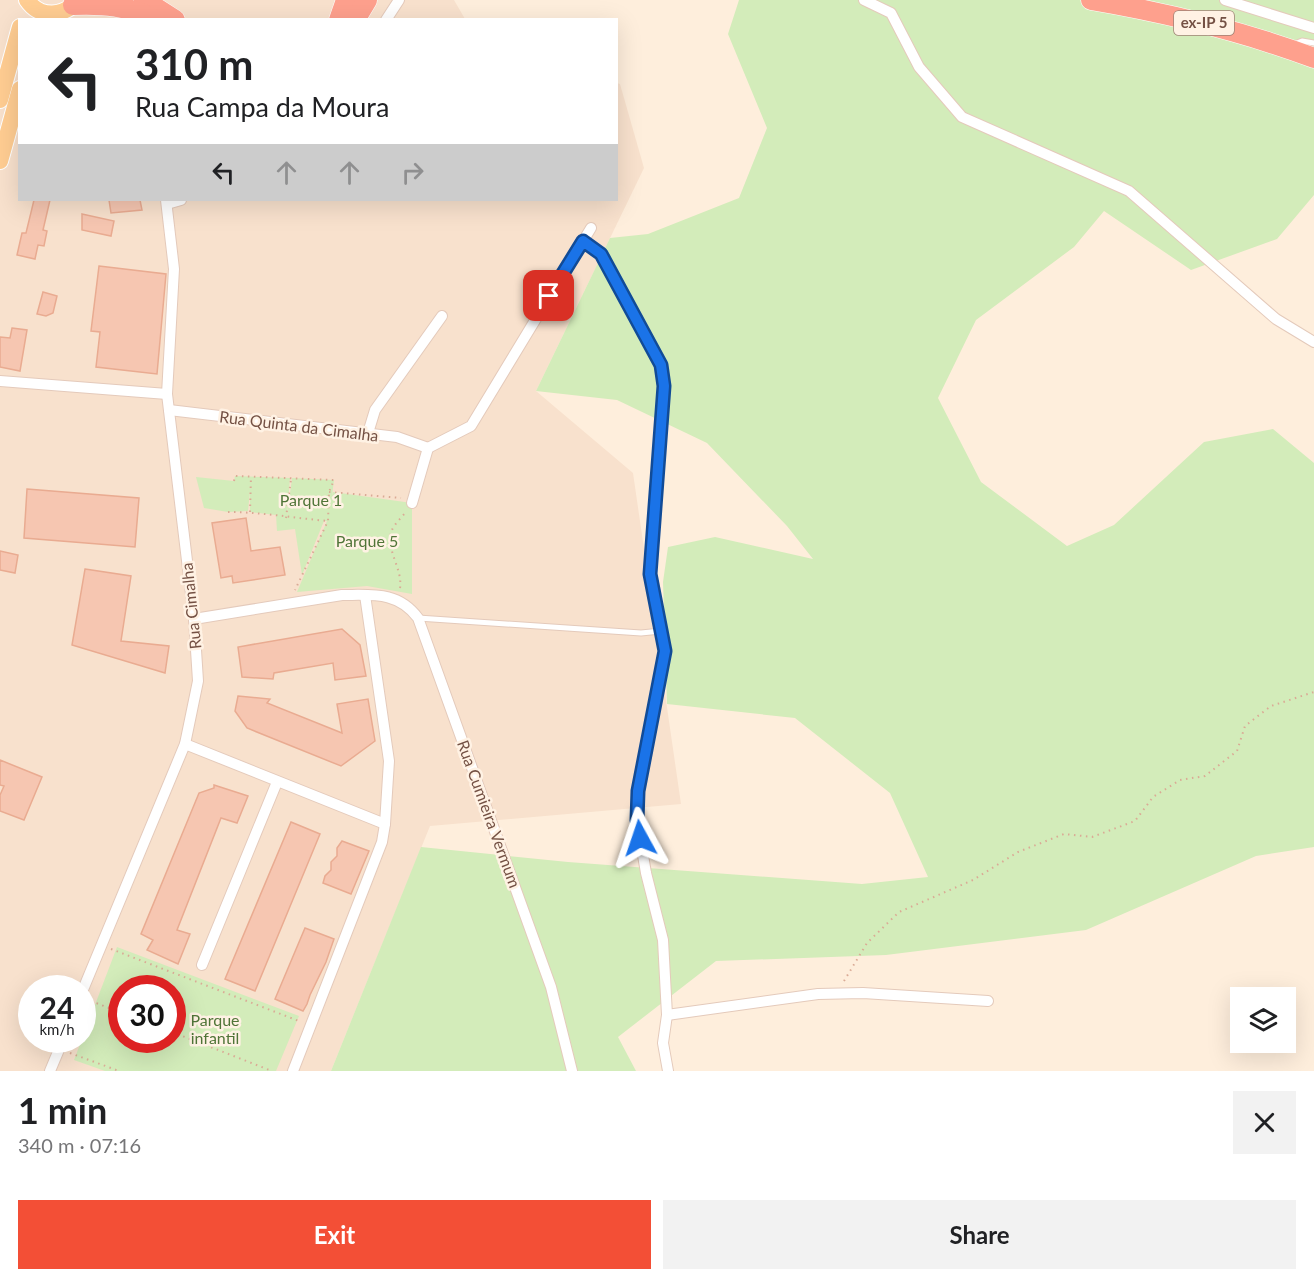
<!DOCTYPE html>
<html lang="en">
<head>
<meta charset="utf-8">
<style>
  :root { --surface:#fff; --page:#f2f2f2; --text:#202124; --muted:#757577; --accent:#f34f36 }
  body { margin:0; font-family:Lato,sans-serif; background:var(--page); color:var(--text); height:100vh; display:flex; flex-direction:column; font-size:22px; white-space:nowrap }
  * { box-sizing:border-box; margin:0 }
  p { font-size:20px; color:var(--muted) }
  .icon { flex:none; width:33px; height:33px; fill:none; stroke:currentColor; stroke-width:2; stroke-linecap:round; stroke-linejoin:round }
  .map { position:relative; height:1071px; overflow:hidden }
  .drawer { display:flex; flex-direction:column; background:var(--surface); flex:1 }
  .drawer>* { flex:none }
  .hud { position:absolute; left:18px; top:18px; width:600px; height:183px; border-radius:0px; box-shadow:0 6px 24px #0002; background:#fff; color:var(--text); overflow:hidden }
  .controls { position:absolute; left:1230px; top:987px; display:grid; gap:12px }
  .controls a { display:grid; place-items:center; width:66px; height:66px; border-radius:0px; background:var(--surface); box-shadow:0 6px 24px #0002; font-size:30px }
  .speed { position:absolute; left:18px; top:975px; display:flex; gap:12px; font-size:30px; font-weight:700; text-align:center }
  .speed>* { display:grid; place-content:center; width:78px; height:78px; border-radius:50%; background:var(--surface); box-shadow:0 6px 24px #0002; line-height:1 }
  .speed small { font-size:15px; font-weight:400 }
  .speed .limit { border:9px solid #d22; background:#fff; color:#111 }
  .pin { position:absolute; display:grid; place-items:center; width:51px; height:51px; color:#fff; margin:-26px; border-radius:12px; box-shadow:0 3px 9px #0006 }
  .me { position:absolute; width:66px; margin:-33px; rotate:355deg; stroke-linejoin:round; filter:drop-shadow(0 0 4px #0008) }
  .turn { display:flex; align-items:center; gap:21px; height:126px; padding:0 18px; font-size:27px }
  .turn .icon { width:78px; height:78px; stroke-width:2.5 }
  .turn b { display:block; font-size:42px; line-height:51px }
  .lanes { display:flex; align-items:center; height:57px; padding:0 18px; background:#0003; justify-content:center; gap:30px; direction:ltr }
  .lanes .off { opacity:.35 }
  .round { display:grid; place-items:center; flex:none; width:63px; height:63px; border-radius:0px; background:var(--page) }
  .summary { display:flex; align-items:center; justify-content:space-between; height:102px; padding:0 18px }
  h1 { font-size:36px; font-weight:700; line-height:45px }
  .primary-button { display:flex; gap:12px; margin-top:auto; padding:12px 18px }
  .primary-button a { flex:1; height:69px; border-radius:0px; background:var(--accent); color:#fff; font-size:24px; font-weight:700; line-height:69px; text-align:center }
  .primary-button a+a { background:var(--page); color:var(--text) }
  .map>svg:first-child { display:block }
  .residential { fill:#f8e1cd; fill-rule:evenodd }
  .green { fill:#d3ecba; fill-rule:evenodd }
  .building { fill:#f6c6b1; stroke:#e9ab91; stroke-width:1.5 }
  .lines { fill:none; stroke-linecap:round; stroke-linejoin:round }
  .lane-casing { stroke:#e4cabb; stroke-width:7 }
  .street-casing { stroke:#e4cabb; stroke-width:12 }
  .primary-casing { stroke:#fff; stroke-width:18 }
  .highway-casing { stroke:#fff; stroke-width:21 }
  .path { stroke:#daaa95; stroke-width:2; stroke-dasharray:1.5 4.5; stroke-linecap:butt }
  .lane { stroke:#fff; stroke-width:5 }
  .street { stroke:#fff; stroke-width:10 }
  .primary { stroke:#ffcd92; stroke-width:16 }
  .highway { stroke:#fea08d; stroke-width:20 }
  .route-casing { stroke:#114b97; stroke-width:15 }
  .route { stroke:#1a73e8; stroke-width:10 }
  .labels { text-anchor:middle; stroke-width:5; stroke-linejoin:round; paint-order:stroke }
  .shield { fill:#fff2e4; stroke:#9e8174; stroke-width:1.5 }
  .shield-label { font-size:15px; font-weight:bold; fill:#745144 }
  .street-label { font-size:16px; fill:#745144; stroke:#fff2e4 }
  .park-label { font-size:16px; fill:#507538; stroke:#fff2e4 }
</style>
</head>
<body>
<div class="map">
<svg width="1314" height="1071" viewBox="0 0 1314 1071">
  <rect width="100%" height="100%" fill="#feeedc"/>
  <path class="residential" d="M0,0H454L465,19L20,20V200H616L617,83L620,84L644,168L536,391L633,473L681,804L430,826L331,1071H0ZM32,988H82V1040H32ZM122,988H172V1040H122Z"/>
  <g class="green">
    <path d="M739,0H1314V195L1277,239L1191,270L1104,211L1074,247L976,320L938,398L981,482L1067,546L1114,525L1204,442L1273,429L1314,463V847L1256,856L1086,930L886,955L716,961L618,1037L636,1071H331L421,847L568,862L862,884L928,877L890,793L795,718L667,704L663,582L668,547L715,537L813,559L787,526L707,443L617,400L536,391L610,238L648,234L739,198L767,128L728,34Z"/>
    <path d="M235,476L290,478L287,517L292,478L334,480L332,496L333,492L412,503V594L367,586L297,592L327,521H324L302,575L295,529L277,531L276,515L250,512V492L248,511L228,512L204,508L196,477L234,481Z"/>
    <path d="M117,947L299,1016L276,1071H105L74,1060ZM122,988H172V1040H122Z"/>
  </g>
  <g class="building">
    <path d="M34,200H50L43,230L47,231L44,246L38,245L35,259L17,255L22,233H26Z"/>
    <path d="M109,200H140L142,210L111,213Z"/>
    <path d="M82,214L114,221L111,236L82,230Z"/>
    <path d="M99,266L166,274L157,374L96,367L100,332L91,331Z"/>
    <path d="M43,292L57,296L53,313L46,316L37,314Z"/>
    <path d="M12,328L27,330L20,371L0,367V337L10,338Z"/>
    <path d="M27,489L139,498L135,547L24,538Z"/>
    <path d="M246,518L251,551L280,547L285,575L233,583L232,576L221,578L212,523Z"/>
    <path d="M0,551L18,555L15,573L0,570Z"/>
    <path d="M85,569L131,576L121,641L169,646L165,673L72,645Z"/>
    <path d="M342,629L360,645L366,676L335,680L333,663L274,673L273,679L242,677L238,647Z"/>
    <path d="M238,696L270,699L267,703L342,733L337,704L368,699L375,741L341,766L247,728L235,711Z"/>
    <path d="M0,760L42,777L24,820L0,811V795L4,786L0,785Z"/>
    <path d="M214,785L248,796L237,823L221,818L177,930L190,934L178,964L147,950L153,940L141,934L199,793L214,788Z"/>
    <path d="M291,822L320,834L255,991L225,979Z"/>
    <path d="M342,841L369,851L351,894L323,883L325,876L331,870V862L337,856V848Z"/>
    <path d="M305,928L334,939L326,962L310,995L307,1004L303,1011L275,999Z"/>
  </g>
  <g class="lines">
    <g class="lane-casing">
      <g id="lane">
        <path d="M1292,45L1302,41L1314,43"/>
        <path d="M418,618L641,633L661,631"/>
      </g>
    </g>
    <g class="street-casing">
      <g id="street">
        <path d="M864,0L891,13L919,67L962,117L1129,191L1276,319L1314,342"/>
        <path d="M1225,0L1314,28"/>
        <path d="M386,20L399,0"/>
        <path d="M167,204L181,200"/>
        <path d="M583,241L601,254L661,365L664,386L649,574L665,651L638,791L637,820L646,873L663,940L667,1015L663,1043L668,1071"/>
        <path d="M0,381L167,394"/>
        <path d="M169,410L397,437L428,448"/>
        <path d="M368,433L375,410L442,316"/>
        <path d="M428,448L471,426L591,228"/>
        <path d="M412,503L428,448"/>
        <path d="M194,619L342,595C372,595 398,591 418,618L551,987L572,1071"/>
        <path d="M185,744L385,824"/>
        <path d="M202,965L277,782"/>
        <path d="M82,992L185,744L198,681L194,619L167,394L174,269L166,200"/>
        <path d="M667,1015L818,994L863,993L988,1001"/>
        <path d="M50,1071L63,1040"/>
        <path d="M293,1071L382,842L385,824L389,761L365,595"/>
      </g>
    </g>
    <g class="primary-casing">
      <g id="primary">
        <path d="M27,0C40,19 64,17 78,0"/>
        <path d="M0,100L20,27"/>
        <path d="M0,161L20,89"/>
      </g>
    </g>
    <g class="highway-casing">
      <g id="highway">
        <path d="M144,0L175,20"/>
        <path d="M1091,0C1167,13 1242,31 1314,58"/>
        <path d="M73,5C102,4 129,5 155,20"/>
        <path d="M339,20L346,0"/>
        <path d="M355,20L367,0"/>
      </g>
    </g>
    <g class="path">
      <path d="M234,481L235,476L334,480L329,492L328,521L295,590"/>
      <path d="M329,492L401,498"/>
      <path d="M228,512C261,512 294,518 328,521"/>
      <path d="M250,512L251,476"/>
      <path d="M286,518L291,479"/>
      <path d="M400,588C403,570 386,550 391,532C393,526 401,518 405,513"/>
      <path d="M111,949L299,1021"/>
      <path d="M844,981L867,943L899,912L973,880L1018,852L1064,834L1092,837L1135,821L1153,797L1180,780L1205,776L1237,751L1245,726L1271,706L1314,692"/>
      <path d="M91,1001L122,1013"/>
      <path d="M172,1032L272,1071"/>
      <path d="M70,1053L119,1071"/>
    </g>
    <use href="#lane" class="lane"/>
    <use href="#street" class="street"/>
    <use href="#primary" class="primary"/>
    <use href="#highway" class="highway"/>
  </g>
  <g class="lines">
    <g class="route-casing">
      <path id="route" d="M549,296L583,241L601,254L661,365L664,386L650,574L665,651L638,791L637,820L640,838"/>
    </g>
    <use href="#route" class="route"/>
  </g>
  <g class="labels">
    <rect class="shield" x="1174" y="11" width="60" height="24" rx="4.5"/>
    <g class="shield-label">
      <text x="1204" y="28">ex-IP 5</text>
    </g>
    <g class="street-label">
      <text transform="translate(299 426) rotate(7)" y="6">Rua Quinta da Cimalha</text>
      <text transform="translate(191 606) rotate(-96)" y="6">Rua Cimalha</text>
      <text transform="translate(489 814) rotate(70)" y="6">Rua Cumieira Vermum</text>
    </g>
    <g class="park-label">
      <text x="311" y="506">Parque 1</text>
      <text x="367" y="547">Parque 5</text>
      <text x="215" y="1026">Parque<tspan x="215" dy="18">infantil</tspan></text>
    </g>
  </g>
</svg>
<div class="controls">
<a><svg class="icon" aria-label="layers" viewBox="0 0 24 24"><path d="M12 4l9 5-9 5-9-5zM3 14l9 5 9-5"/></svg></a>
</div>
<div class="speed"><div>24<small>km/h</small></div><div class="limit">30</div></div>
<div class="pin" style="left:549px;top:296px;background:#d93025"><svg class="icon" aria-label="arrive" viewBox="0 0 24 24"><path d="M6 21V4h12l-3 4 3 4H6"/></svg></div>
<svg class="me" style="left:640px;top:838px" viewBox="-20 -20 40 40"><path d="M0-17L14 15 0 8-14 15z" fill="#1a73e8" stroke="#fff" stroke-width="4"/></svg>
<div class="hud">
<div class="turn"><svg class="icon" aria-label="left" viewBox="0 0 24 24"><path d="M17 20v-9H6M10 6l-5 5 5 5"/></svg><div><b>310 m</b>Rua Campa da Moura</div></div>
<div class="lanes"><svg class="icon" aria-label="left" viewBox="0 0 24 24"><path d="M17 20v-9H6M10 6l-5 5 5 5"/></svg><svg class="icon off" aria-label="ahead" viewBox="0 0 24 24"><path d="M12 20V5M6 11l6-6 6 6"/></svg><svg class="icon off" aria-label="ahead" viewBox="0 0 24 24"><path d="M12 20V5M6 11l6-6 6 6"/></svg><svg class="icon off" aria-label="right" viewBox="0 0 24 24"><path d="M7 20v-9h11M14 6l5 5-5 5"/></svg></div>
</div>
</div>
<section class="drawer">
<div class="summary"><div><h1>1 min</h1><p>340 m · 07:16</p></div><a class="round"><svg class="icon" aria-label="close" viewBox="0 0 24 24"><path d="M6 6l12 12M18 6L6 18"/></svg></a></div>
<div class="primary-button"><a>Exit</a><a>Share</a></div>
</section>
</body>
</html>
